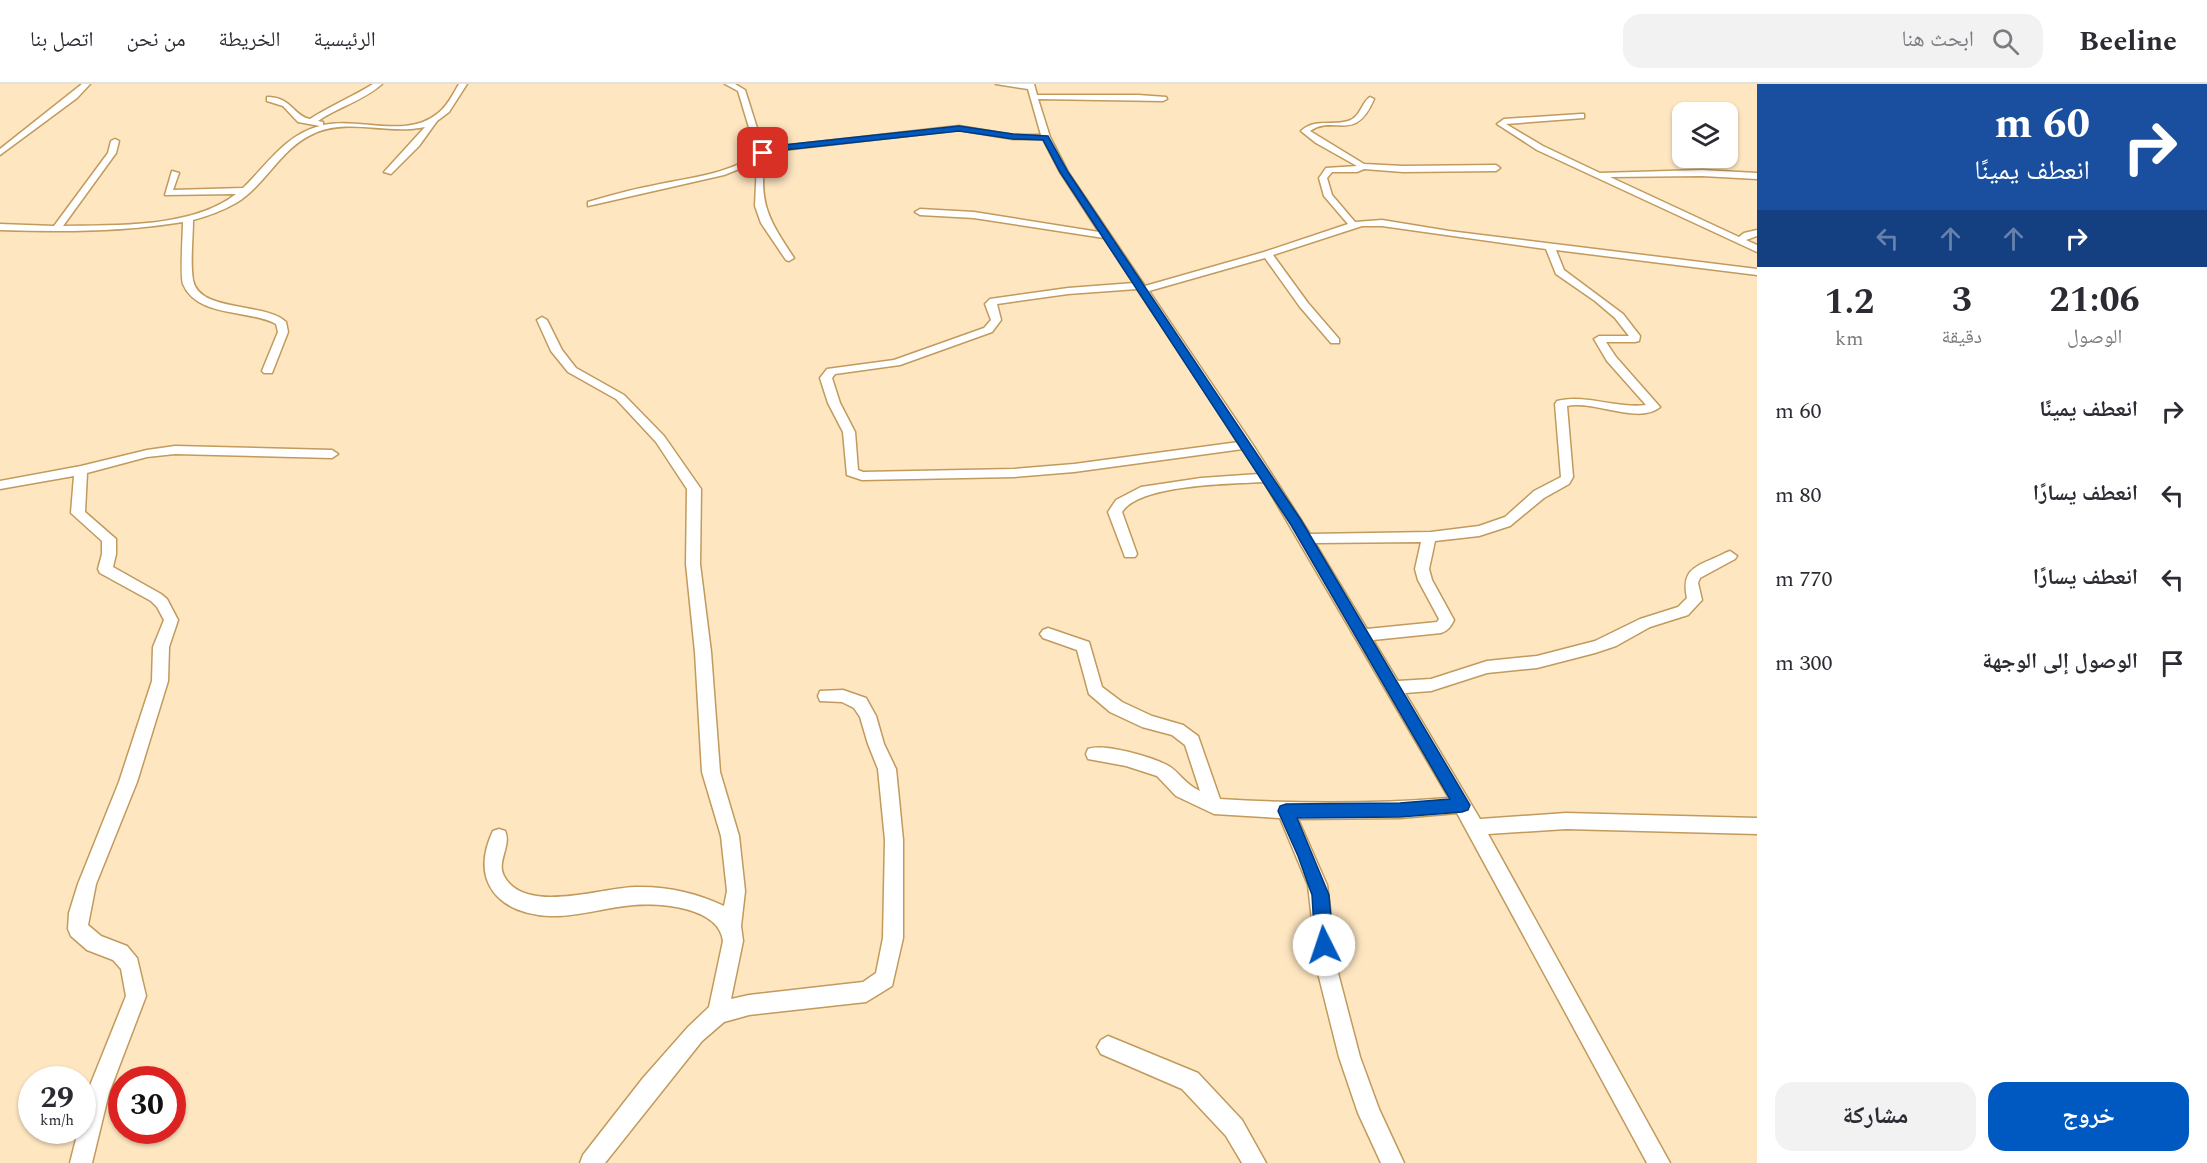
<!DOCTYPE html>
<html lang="ar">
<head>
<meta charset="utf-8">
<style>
  :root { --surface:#fff; --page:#f2f2f3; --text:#2b2b33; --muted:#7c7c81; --line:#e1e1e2; --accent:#0058c1 }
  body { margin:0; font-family:Spectral,"Noto Naskh Arabic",serif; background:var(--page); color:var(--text); direction:rtl; height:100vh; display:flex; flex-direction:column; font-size:22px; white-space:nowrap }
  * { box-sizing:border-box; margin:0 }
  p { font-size:20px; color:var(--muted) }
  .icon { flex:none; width:33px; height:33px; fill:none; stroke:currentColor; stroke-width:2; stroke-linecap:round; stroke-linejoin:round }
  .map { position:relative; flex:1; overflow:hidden; direction:ltr }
  .drawer { display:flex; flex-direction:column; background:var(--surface); width:450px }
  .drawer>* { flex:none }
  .banner { background:#1a4fa0; color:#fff; overflow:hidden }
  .tools { position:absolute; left:1672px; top:18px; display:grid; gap:12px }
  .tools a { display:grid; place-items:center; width:66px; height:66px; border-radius:12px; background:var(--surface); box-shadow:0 2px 4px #0004; font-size:30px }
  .speed { position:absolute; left:18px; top:982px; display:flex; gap:12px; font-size:30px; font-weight:700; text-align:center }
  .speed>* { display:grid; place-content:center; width:78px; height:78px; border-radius:50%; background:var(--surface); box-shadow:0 2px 4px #0004; line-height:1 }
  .speed small { font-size:15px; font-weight:400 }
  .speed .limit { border:9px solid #d22; background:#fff; color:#111 }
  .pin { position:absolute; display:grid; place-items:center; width:51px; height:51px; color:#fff; margin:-26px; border-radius:12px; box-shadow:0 3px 9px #0006 }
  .me { position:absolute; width:66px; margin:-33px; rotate:356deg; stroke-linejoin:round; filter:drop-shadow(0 0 4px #0008) }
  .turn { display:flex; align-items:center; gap:21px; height:126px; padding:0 18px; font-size:27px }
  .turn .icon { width:78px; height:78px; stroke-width:2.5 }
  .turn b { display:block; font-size:42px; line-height:51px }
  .lanes { display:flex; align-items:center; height:57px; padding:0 18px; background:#0003; justify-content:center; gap:30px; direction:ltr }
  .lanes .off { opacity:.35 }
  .eta { display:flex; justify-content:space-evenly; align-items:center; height:102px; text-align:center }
  .eta b { font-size:36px; font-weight:700; line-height:42px }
  .primary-button { display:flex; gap:12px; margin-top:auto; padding:12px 18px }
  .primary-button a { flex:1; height:69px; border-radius:18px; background:var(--accent); color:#fff; font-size:24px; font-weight:700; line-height:69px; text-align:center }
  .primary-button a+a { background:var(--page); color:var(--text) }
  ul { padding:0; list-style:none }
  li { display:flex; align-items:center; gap:18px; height:84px; padding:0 18px }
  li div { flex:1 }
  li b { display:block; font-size:22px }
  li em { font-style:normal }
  header { display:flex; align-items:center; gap:36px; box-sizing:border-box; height:84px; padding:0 30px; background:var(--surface); border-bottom:2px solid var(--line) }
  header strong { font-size:28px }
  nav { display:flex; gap:33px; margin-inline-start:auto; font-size:21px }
  .search { width:420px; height:54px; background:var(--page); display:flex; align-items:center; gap:15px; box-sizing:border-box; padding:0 21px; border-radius:18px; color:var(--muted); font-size:22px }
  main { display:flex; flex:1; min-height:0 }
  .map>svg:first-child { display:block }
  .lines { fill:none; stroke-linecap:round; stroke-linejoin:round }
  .street-casing { stroke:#c19a5c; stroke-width:3 }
  .street { fill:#fff; fill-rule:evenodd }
  .route { fill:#0058c1; stroke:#00397d; stroke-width:1.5 }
</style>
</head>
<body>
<header>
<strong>Beeline</strong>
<div class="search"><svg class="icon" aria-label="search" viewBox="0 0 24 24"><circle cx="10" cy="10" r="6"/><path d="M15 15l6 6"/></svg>ابحث هنا</div>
<nav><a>الرئيسية</a><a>الخريطة</a><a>من نحن</a><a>اتصل بنا</a></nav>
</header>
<main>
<section class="drawer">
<div class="banner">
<div class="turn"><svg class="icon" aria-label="right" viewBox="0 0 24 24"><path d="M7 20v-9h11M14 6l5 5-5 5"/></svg><div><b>60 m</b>انعطف يمينًا</div></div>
<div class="lanes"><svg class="icon off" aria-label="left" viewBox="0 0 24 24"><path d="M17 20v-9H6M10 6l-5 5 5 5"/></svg><svg class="icon off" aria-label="ahead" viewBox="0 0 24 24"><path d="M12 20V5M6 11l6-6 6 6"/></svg><svg class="icon off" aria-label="ahead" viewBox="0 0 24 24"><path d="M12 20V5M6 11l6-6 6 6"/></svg><svg class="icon" aria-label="right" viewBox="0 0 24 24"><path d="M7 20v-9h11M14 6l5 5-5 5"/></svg></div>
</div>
<div class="eta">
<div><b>21:06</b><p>الوصول</p></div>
<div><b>3</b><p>دقيقة</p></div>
<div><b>1.2</b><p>km</p></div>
</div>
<ul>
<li><svg class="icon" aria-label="right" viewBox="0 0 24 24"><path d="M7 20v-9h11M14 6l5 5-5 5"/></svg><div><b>انعطف يمينًا</b></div><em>60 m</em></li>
<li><svg class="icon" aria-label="left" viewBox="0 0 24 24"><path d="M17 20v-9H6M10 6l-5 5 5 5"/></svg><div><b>انعطف يسارًا</b></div><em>80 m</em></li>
<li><svg class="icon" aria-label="left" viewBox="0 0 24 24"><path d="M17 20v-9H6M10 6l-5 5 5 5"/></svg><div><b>انعطف يسارًا</b></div><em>770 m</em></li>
<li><svg class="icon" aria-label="arrive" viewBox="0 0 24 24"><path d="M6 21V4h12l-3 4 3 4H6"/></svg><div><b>الوصول إلى الوجهة</b></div><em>300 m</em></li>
</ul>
<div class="primary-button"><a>خروج</a><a>مشاركة</a></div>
</section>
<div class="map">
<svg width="1757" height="1079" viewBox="0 0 1757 1079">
  <rect width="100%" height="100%" fill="#fee6c1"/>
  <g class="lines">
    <g class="street-casing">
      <g id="street">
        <path d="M82,0H90L77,14L0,71V65Z"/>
        <path d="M373,0H382C363,17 338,23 318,37L323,38V41C359,33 406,55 437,30C447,23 453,10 459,0H467L449,28L437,37L419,62L391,90L384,88L425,43C389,51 348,34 315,49C281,63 266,101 236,119C222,127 208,132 193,136C193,155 190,177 193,196C199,229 266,218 286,238L288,248L272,289H264L262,287L278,248L276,240C249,225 197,234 183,200C180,191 183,151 183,138C122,148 62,148 0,146V140L54,142L108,69L111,57L115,55L119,57L116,69L63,142C116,141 193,144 236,110L165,111L172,87L179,89L173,106L243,104C266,82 286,50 320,42L298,38L283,22L267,17V13C292,13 293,32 310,35C330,22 352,13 373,0Z"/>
        <path d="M725,0H735L745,6L764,66L783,62L959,42L1013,51H1041L1028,5L996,0H1034L1037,11H1138L1166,13L1167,15L1163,17L1038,15L1050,53L1068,88L1145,202L1264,168L1348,140L1324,112L1319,94L1326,84L1357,82L1316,59L1301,47C1315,34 1331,42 1348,37C1361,33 1361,19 1370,13L1374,15C1355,60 1335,30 1310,47L1364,80L1403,82L1496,81L1500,84L1496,87L1403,88L1364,85L1357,88H1332L1327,94L1332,111L1355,138L1382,136L1449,147L1757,185V191L1556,166L1564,186L1623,230L1640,252L1639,257L1635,258H1606L1616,273L1660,323C1639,341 1593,316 1567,322L1573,393L1569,400L1544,414L1510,442L1479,452L1435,457L1429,485L1432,496L1454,536C1451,542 1448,547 1441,549L1373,556L1398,597L1431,595L1487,577L1537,572L1595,557L1640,535L1678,523L1687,514C1680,482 1700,482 1725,469L1730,467L1737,472L1735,475L1700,494L1698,499L1702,516L1688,531L1650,543L1616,562L1595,569L1537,584L1487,589L1431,607L1405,609L1480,735L1566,729L1757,734V750L1566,745L1488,750L1670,1079H1647L1457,729L1400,734L1298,735L1327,801L1338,889L1360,973L1379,1025L1404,1079H1381L1358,1029L1339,973L1318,889L1308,801L1280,734L1214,730L1176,712L1157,692L1126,682L1088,675L1086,670L1088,665C1105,659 1151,673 1167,681C1179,687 1184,700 1200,707L1185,661L1172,651L1142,643L1110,628L1089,610L1077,566L1043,554L1040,550L1043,546L1048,544L1089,558L1102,603L1122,618L1152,632L1183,641L1198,652L1220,715C1297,720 1373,720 1449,714L1264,398C1231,400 1140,400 1122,428L1137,470L1135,473H1125L1108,428L1116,416L1141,403L1201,394L1259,390L1243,365L1074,388L1014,393L862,396L847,391L843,348L828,319L820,294L827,285L894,276L984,244L991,236L985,220L990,215L1068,204L1134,199L1104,154L974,134L920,131L915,128L920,125L974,128L1099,148L1060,88L1043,55H1013L959,46L783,66L766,71C757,118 769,136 794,174L789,177L786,176L761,139L755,122L757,78L724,91L588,122V118C609,112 629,106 651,102C685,94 728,91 757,70L738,7ZM1362,142H1382L1546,165L1556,190L1595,217L1615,234L1629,252H1599L1594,255L1607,277L1646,321C1615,325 1588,310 1557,317L1555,320L1561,393L1534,407L1505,433L1479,442L1431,448L1310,450L1253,361L1149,207L1265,174L1300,223L1331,259H1339V255L1308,219L1273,171ZM1137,205L1239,358L1074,380L1014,385L863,388L858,386L855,348L840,319L832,294L835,290L900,281L992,248L1001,236L997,220L1068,210ZM1421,458L1415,485L1418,496L1439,535L1437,538L1367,545L1315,459Z"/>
        <path d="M1581,30H1584V34L1506,40L1543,62L1600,89L1702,86L1757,89V95L1702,92L1610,93L1739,153L1744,149L1757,146V152L1746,156L1757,161V168L1537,66L1497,40L1504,35Z"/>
        <path d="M542,233L547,236L562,266L576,284L624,311L664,352L701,405L700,480L711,568L720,688L739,752L745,807L741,842L743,857L731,915L749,911L863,898L876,889L883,854L885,756L878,685L868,660L860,633L854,624L842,618L820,617L818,612L820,607L843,606L866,614L876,632L884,660L896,685L903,756V854L892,902L866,918L749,931L724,938L702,957L605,1079H580L583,1071L643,994L688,943L709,923L723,857C719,823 661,819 634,821C607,823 578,833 551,832C499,830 469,798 493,747L499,745L505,747C512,761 496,778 504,792C525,831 600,804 635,803C666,802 697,809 724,822L727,807L721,752L702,688L695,568L686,480L687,405L656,358L616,315L568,288L551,267L537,236Z"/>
        <path d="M175,362L332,366L338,370L332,374L175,370L147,373L87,389L85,428L116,455V470L113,483L161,510L167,515L178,536L169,563L168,597L137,698L96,800L88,841L101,852L127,862L137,874L146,912L109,1009L92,1079H70L78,1047H82V1028L87,1009L126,912L121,885L113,876L87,866L71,852L68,845L69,829L78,800L119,698L152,597L153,563L164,536L157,523L151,517L100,489L98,485L102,470V457L71,429L74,392L0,405V397L81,382L147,366Z"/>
        <path d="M1108,952L1198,989L1242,1036L1266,1079H1242L1226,1052L1182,1005L1101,970L1097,963L1101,956Z"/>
      </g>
    </g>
    <use href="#street" class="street"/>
  </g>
  <path class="route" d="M959,42L1013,50L1048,52L1068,88L1301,436L1470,721L1468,726L1462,728L1400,733L1297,734L1329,811L1333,861L1330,867L1324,870L1318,867L1315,861L1312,811L1298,772L1278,727L1280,722L1286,720L1400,719L1450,715L1291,441L1060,88L1043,56L1013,55L959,47L784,66L763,72L759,69L783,61Z"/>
</svg>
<div class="tools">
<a><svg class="icon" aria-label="layers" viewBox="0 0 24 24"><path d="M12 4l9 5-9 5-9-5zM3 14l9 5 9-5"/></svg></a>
</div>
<div class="speed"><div>29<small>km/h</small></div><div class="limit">30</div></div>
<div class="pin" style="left:763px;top:69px;background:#d93025"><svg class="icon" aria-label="arrive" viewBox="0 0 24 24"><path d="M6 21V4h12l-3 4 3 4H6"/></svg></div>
<svg class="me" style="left:1324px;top:861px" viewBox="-20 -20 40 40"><circle r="19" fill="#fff"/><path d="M0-13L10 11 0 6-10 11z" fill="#0058c1"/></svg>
</div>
</main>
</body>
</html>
